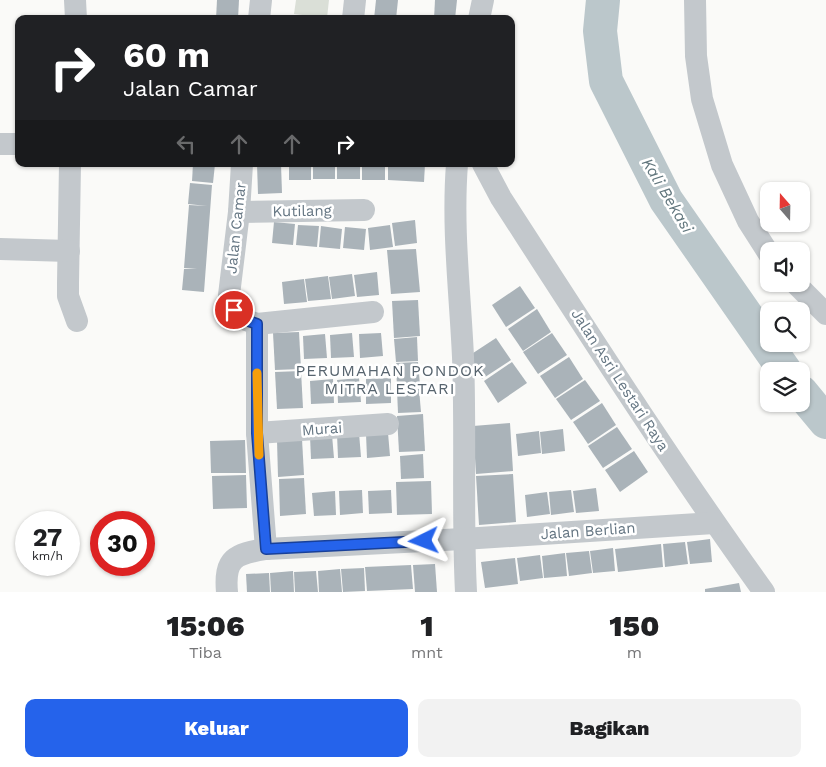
<!DOCTYPE html>
<html lang="id">
<head>
<meta charset="utf-8">
<style>
  :root { --surface:#fff; --page:#f2f2f2; --text:#202124; --muted:#757577; --accent:#2563eb }
  body { margin:0; font-family:"Work Sans",sans-serif; background:var(--page); color:var(--text); height:100vh; display:flex; flex-direction:column; font-size:19px; white-space:nowrap }
  * { box-sizing:border-box; margin:0 }
  p { font-size:16px; color:var(--muted) }
  .icon { flex:none; width:28px; height:28px; fill:none; stroke:currentColor; stroke-width:2; stroke-linecap:round; stroke-linejoin:round }
  .map { position:relative; height:592px; overflow:hidden }
  .panel { display:flex; flex-direction:column; background:var(--surface); flex:1 }
  .panel>* { flex:none }
  .hud { position:absolute; left:15px; top:15px; width:500px; height:152px; border-radius:10px; box-shadow:0 1px 4px #0004; background:#202124; color:#fff; overflow:hidden }
  .needle { width:32px; rotate:340deg }
  .controls { position:absolute; left:760px; top:182px; display:grid; gap:10px }
  .controls a { display:grid; place-items:center; width:50px; height:50px; border-radius:10px; background:var(--surface); box-shadow:0 1px 4px #0004; font-size:25px }
  .speed { position:absolute; left:15px; top:511px; display:flex; gap:10px; font-size:25px; font-weight:700; text-align:center }
  .speed>* { display:grid; place-content:center; width:65px; height:65px; border-radius:50%; background:var(--surface); box-shadow:0 1px 4px #0004; line-height:1 }
  .speed small { font-size:12px; font-weight:400 }
  .speed .limit { border:8px solid #d22; background:#fff; color:#111 }
  .pin { position:absolute; display:grid; place-items:center; width:42px; height:42px; color:#fff; margin:-21px; border:2px solid #fff; border-radius:50%; box-shadow:0 1px 5px #0007 }
  .me { position:absolute; width:55px; margin:-28px; rotate:267deg; stroke-linejoin:round; filter:drop-shadow(0 0 4px #0008) }
  .turn { display:flex; align-items:center; gap:18px; height:105px; padding:0 25px; font-size:22px }
  .turn .icon { width:65px; height:65px; stroke-width:2.5 }
  .turn b { display:block; font-size:35px; line-height:42px }
  .lanes { display:flex; align-items:center; height:48px; padding:0 25px; background:#0003; justify-content:center; gap:25px; direction:ltr }
  .lanes .off { opacity:.35 }
  .eta { display:flex; justify-content:space-evenly; align-items:center; height:85px; text-align:center }
  .eta b { font-size:30px; font-weight:800; line-height:35px }
  .button { display:flex; gap:10px; margin-top:auto; padding:10px 25px }
  .button a { flex:1; height:58px; border-radius:10px; background:var(--accent); color:#fff; font-size:20px; font-weight:800; line-height:58px; text-align:center }
  .button a+a { background:var(--page); color:var(--text) }
  .map>svg:first-child { display:block }
  .green { fill:#dadfd7 }
  .lines { fill:none; stroke-linecap:round; stroke-linejoin:round }
  .river { stroke:#bbc7cb; stroke-width:34 }
  .building { fill:#aab3b9 }
  .street { stroke:#c3c8cc; stroke-width:22 }
  .route-casing { stroke:#184099; stroke-width:12 }
  .route { stroke:#2563eb; stroke-width:9 }
  .slow { stroke:#f59e0b; stroke-width:9 }
  .labels { text-anchor:middle; stroke-width:5; stroke-linejoin:round; paint-order:stroke }
  .street-label { font-size:15px; fill:#657683; stroke:#fff }
  .water-label { font-size:16px; font-style:italic; fill:#60757c; stroke:#fff }
  .neighbourhood-label { font-size:16px; letter-spacing:1px; fill:#57646e; stroke:#fff }
</style>
</head>
<body>
<div class="map">
<svg width="826" height="592" viewBox="0 0 826 592">
  <rect width="100%" height="100%" fill="#fafaf8"/>
  <path class="green" d="M296,0H329L327,18L294,14Z"/>
  <g class="lines">
    <g class="river">
      <path d="M603,0L600,31L606,81L666,200L785,371"/>
      <path d="M801,392L826,422"/>
    </g>
  </g>
  <g class="building">
    <path d="M217,0H239L238,19H216Z"/>
    <path d="M376,0H398L396,19H374Z"/>
    <path d="M435,0H457L455,19H434Z"/>
    <path d="M193,164H215L213,183L192,181Z"/>
    <path d="M257,164H281L282,193L258,194Z"/>
    <rect x="289" y="164" width="22" height="16"/>
    <rect x="313" y="164" width="22" height="15"/>
    <rect x="337" y="164" width="23" height="15"/>
    <rect x="362" y="164" width="23" height="16"/>
    <path d="M388,164H425L424,182L388,180Z"/>
    <path d="M190,183L212,185L204,292L182,290L184,269H197L184,268L189,205L207,206L188,204Z"/>
    <path d="M415,220L417,243L395,246L392,223Z"/>
    <path d="M274,222L295,224L293,245L272,243Z"/>
    <path d="M298,225L319,226L317,247L296,245Z"/>
    <path d="M390,225L393,247L370,250L368,228Z"/>
    <path d="M321,226L342,229L340,249L319,247Z"/>
    <path d="M345,227L366,229L364,250L343,248Z"/>
    <path d="M416,249L420,292L391,294L387,250Z"/>
    <path d="M377,272L379,295L357,297L354,275Z"/>
    <path d="M352,274L355,296L332,299L329,277Z"/>
    <path d="M328,276L331,299L308,301L305,279Z"/>
    <path d="M304,279L307,302L284,304L282,282Z"/>
    <path d="M520,286L535,308L506,327L492,305Z"/>
    <path d="M418,300L420,336L394,338L392,301Z"/>
    <path d="M537,309L551,332L523,351L508,329Z"/>
    <path d="M299,332L301,369L275,370L273,333Z"/>
    <path d="M352,333L354,357L331,358L330,335Z"/>
    <path d="M381,333L383,356L360,358L359,334Z"/>
    <path d="M552,333L567,355L538,374L523,352Z"/>
    <path d="M325,334L327,358L304,359L303,336Z"/>
    <path d="M417,337L418,361L396,362L394,339Z"/>
    <path d="M496,338L511,360L482,379L467,357Z"/>
    <path d="M569,357L583,379L555,398L540,376Z"/>
    <path d="M418,362L420,385L397,387L396,363Z"/>
    <path d="M512,362L527,383L498,403L484,381Z"/>
    <path d="M301,371L303,408L277,409L275,372Z"/>
    <path d="M359,378L361,402L338,403L337,380Z"/>
    <path d="M391,378V403L366,404V379Z"/>
    <path d="M333,379L334,403L311,404L310,381Z"/>
    <path d="M585,380L600,401L571,420L556,399Z"/>
    <path d="M419,389L421,412L398,413L397,390Z"/>
    <path d="M602,403L616,425L588,444L573,422Z"/>
    <path d="M423,414L425,451L399,452L397,416Z"/>
    <path d="M510,423L513,471L476,474L473,426Z"/>
    <path d="M617,427L632,449L603,468L588,446Z"/>
    <path d="M563,429L565,451L542,454L540,432Z"/>
    <path d="M539,431L541,453L518,456L516,434Z"/>
    <path d="M359,433L361,457L338,458L337,434Z"/>
    <path d="M388,433L390,456L367,458L366,434Z"/>
    <path d="M332,435L334,458L311,459L310,436Z"/>
    <path d="M302,439L304,475L278,477L277,440Z"/>
    <path d="M245,440L246,473H211L210,441Z"/>
    <path d="M634,451L648,472L620,492L605,470Z"/>
    <path d="M423,454L424,478L401,479L400,456Z"/>
    <path d="M513,474L516,522L479,525L476,476Z"/>
    <path d="M246,475L247,508L213,509L212,476Z"/>
    <path d="M304,478L306,514L280,516L279,479Z"/>
    <path d="M431,481L432,514L397,515L396,482Z"/>
    <path d="M596,488L599,511L576,513L573,491Z"/>
    <path d="M362,490L363,513L340,515L339,491Z"/>
    <path d="M391,490L392,513L369,514L368,491Z"/>
    <path d="M571,490L574,512L551,515L549,492Z"/>
    <path d="M335,491L336,515L314,516L312,493Z"/>
    <path d="M547,492L550,514L527,517L525,495Z"/>
    <path d="M710,539L712,562L690,564L687,542Z"/>
    <path d="M685,542L688,564L665,567L663,544Z"/>
    <path d="M661,544L663,567L618,572L615,549Z"/>
    <path d="M613,548L615,571L593,573L590,551Z"/>
    <path d="M589,551L592,573L569,576L566,553Z"/>
    <path d="M565,553L567,576L544,578L542,556Z"/>
    <path d="M540,555L543,578L520,581L517,558Z"/>
    <path d="M515,558L518,584L485,588L481,562Z"/>
    <path d="M435,564L437,592H415L413,565Z"/>
    <path d="M411,565L413,589L367,591L365,567Z"/>
    <path d="M364,568L365,591L343,592L341,569Z"/>
    <path d="M340,569L342,592H319L318,571Z"/>
    <path d="M293,571L294,592H271L270,573Z"/>
    <path d="M316,571L318,592H295L294,572Z"/>
    <path d="M269,573L270,592H247L246,574Z"/>
    <path d="M739,583L741,592H705V589Z"/>
  </g>
  <g class="lines">
    <g class="street">
      <path d="M75,0L76,19"/>
      <path d="M695,0L696,56L702,99L722,165L748,221L769,254"/>
      <path d="M259,19L261,0"/>
      <path d="M353,19L355,0"/>
      <path d="M479,19L483,0"/>
      <path d="M0,144H19"/>
      <path d="M70,164L68,283V296L77,321"/>
      <path d="M242,164L239,212L229,295L234,310L243,319L257,324V433L266,549"/>
      <path d="M457,164C452,228 460,292 463,357C466,435 462,514 466,592"/>
      <path d="M483,164L501,198C587,331 672,464 764,592"/>
      <path d="M239,212L364,210"/>
      <path d="M0,249L69,251"/>
      <path d="M796,284L826,314"/>
      <path d="M257,324L373,312"/>
      <path d="M257,433L388,424"/>
      <path d="M227,592C224,558 235,554 266,549L463,539L714,523"/>
    </g>
  </g>
  <g class="lines">
    <g class="route-casing">
      <path id="route" d="M234,310L243,319L257,324V433L266,549L424,541"/>
    </g>
    <use href="#route" class="route"/>
    <path class="slow" d="M257,373L259,455"/>
  </g>
  <g class="labels">
    <g class="street-label">
      <text transform="translate(302 211) rotate(-1)" y="5">Kutilang</text>
      <text transform="translate(236 228) rotate(-84)" y="5">Jalan Camar</text>
      <text transform="translate(620 380) rotate(57)" y="5">Jalan Asri Lestari Raya</text>
      <text transform="translate(322 429) rotate(-4)" y="5">Murai</text>
      <text transform="translate(588 531) rotate(-4)" y="5">Jalan Berlian</text>
    </g>
    <g class="water-label">
      <text transform="translate(668 195) rotate(59)" y="6">Kali Bekasi</text>
    </g>
    <g class="neighbourhood-label">
      <text x="390" y="376">PERUMAHAN PONDOK<tspan x="390" dy="18">MITRA LESTARI</tspan></text>
    </g>
  </g>
</svg>
<div class="controls">
<a><svg class="needle" viewBox="-14 -14 28 28"><path d="M0-13l5 13h-10z" fill="#e53935"/><path d="M0 13l5-13h-10z" fill="#757577"/></svg></a>
<a><svg class="icon" aria-label="sound" viewBox="0 0 24 24"><path d="M4 9h4l5-4v14l-5-4H4zM17 9q2 3 0 6"/></svg></a>
<a><svg class="icon" aria-label="search" viewBox="0 0 24 24"><circle cx="10" cy="10" r="6"/><path d="M15 15l6 6"/></svg></a>
<a><svg class="icon" aria-label="layers" viewBox="0 0 24 24"><path d="M12 4l9 5-9 5-9-5zM3 14l9 5 9-5"/></svg></a>
</div>
<div class="speed"><div>27<small>km/h</small></div><div class="limit">30</div></div>
<div class="pin" style="left:234px;top:310px;background:#d93025"><svg class="icon" aria-label="arrive" viewBox="0 0 24 24"><path d="M6 21V4h12l-3 4 3 4H6"/></svg></div>
<svg class="me" style="left:424px;top:541px" viewBox="-20 -20 40 40"><path d="M0-17L14 15 0 8-14 15z" fill="#2563eb" stroke="#fff" stroke-width="4"/></svg>
<div class="hud">
<div class="turn"><svg class="icon" aria-label="right" viewBox="0 0 24 24"><path d="M7 20v-9h11M14 6l5 5-5 5"/></svg><div><b>60 m</b>Jalan Camar</div></div>
<div class="lanes"><svg class="icon off" aria-label="left" viewBox="0 0 24 24"><path d="M17 20v-9H6M10 6l-5 5 5 5"/></svg><svg class="icon off" aria-label="ahead" viewBox="0 0 24 24"><path d="M12 20V5M6 11l6-6 6 6"/></svg><svg class="icon off" aria-label="ahead" viewBox="0 0 24 24"><path d="M12 20V5M6 11l6-6 6 6"/></svg><svg class="icon" aria-label="right" viewBox="0 0 24 24"><path d="M7 20v-9h11M14 6l5 5-5 5"/></svg></div>
</div>
</div>
<section class="panel">
<div class="eta">
<div><b>15:06</b><p>Tiba</p></div>
<div><b>1</b><p>mnt</p></div>
<div><b>150</b><p>m</p></div>
</div>
<div class="button"><a>Keluar</a><a>Bagikan</a></div>
</section>
</body>
</html>
